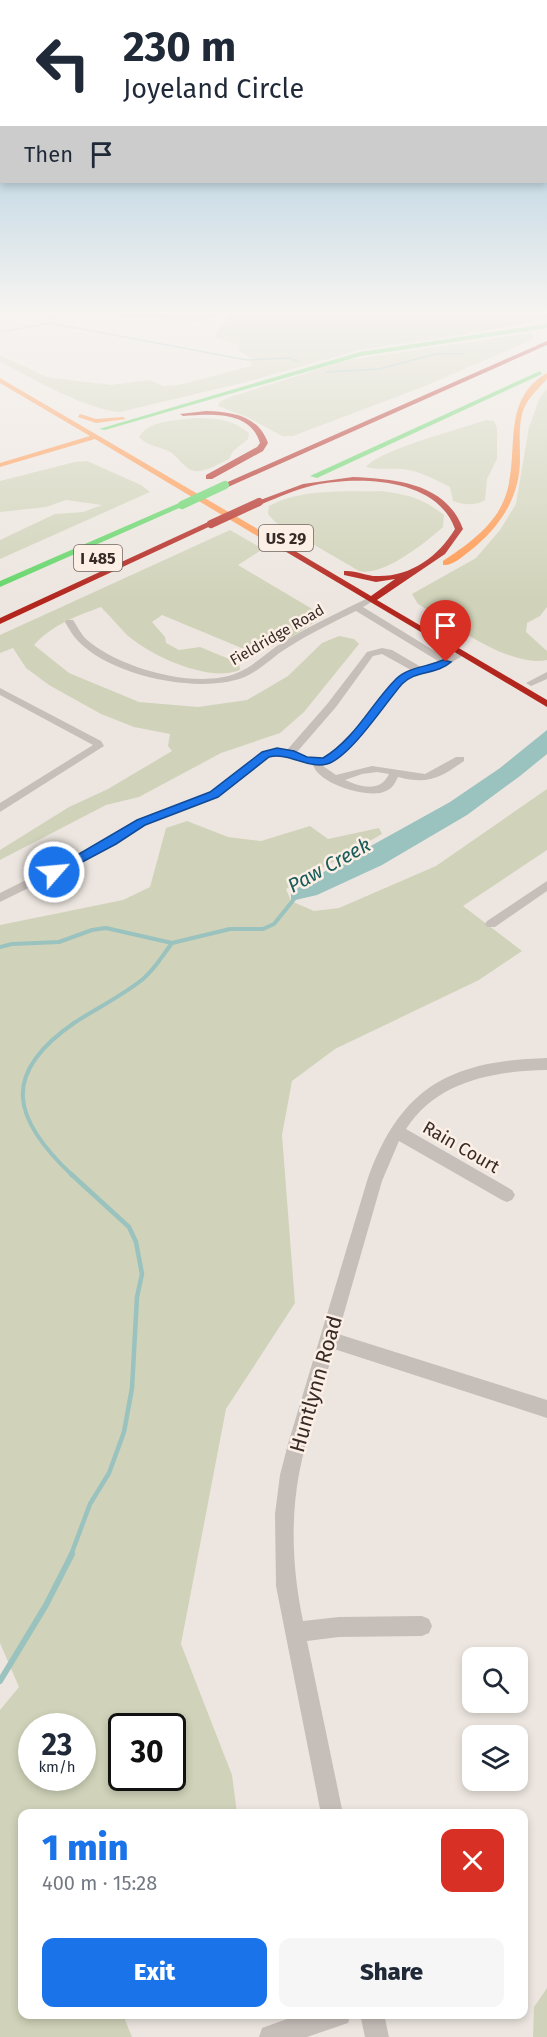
<!DOCTYPE html>
<html lang="en">
<head>
<meta charset="utf-8">
<style>
  :root { --surface:#fff; --page:#f6f6f7; --text:#1f2937; --muted:#747a83; --accent:#1a73e8 }
  body { margin:0; font-family:"Fira Sans",sans-serif; background:var(--page); color:var(--text); height:100vh; display:flex; flex-direction:column; font-size:22px; white-space:nowrap }
  * { box-sizing:border-box; margin:0 }
  p { font-size:20px; color:var(--muted) }
  .icon { flex:none; width:33px; height:33px; fill:none; stroke:currentColor; stroke-width:2; stroke-linecap:round; stroke-linejoin:round }
  .map { position:relative; flex:1; overflow:hidden }
  .details { position:absolute; left:18px; top:1809px; width:510px; height:210px; display:flex; flex-direction:column; background:var(--surface); border-radius:12px; box-shadow:0 3px 9px #0003 }
  .details>* { flex:none }
  .top-card { position:absolute; left:0px; top:0px; width:548px; height:183px; box-shadow:0 3px 9px #0003; background:#fff; color:var(--text); overflow:hidden }
  .controls { position:absolute; left:462px; top:1647px; display:grid; gap:12px }
  .controls a { display:grid; place-items:center; width:66px; height:66px; border-radius:12px; background:var(--surface); box-shadow:0 3px 9px #0003; font-size:30px }
  .speed { position:absolute; left:18px; top:1713px; display:flex; gap:12px; font-size:30px; font-weight:700; text-align:center }
  .speed>* { display:grid; place-content:center; width:78px; height:78px; border-radius:50%; background:var(--surface); box-shadow:0 3px 9px #0003; line-height:1 }
  .speed small { font-size:15px; font-weight:400 }
  .speed .limit { border:3px solid #111; border-radius:9px; background:#fff; color:#111 }
  .pin { position:absolute; display:grid; place-items:center; width:51px; height:51px; color:#fff; margin:-62px -26px; border-radius:50% 50% 50% 0; rotate:-45deg; box-shadow:0 0 6px #0007 }
  .pin .icon { rotate:45deg }
  .me { position:absolute; width:66px; margin:-33px; rotate:63deg; stroke-linejoin:round; filter:drop-shadow(0 0 4px #0008) }
  .turn { display:flex; align-items:center; gap:21px; height:126px; padding:0 24px; font-size:27px }
  .turn .icon { width:78px; height:78px; stroke-width:2.5 }
  .turn b { display:block; font-size:42px; line-height:51px }
  .then { display:flex; align-items:center; height:57px; padding:0 24px; background:#0003; gap:12px; font-size:22px }
  .round { display:grid; place-items:center; flex:none; width:63px; height:63px; border-radius:12px; background:var(--page) }
  .overview { display:flex; align-items:center; justify-content:space-between; height:102px; padding:0 24px }
  h1 { font-size:36px; font-weight:800; line-height:45px; color:var(--accent) }
  .button { display:flex; gap:12px; margin-top:auto; padding:12px 24px }
  .button a { flex:1; height:69px; border-radius:12px; background:var(--accent); color:#fff; font-size:24px; font-weight:800; line-height:69px; text-align:center }
  .button a+a { background:var(--page); color:var(--text) }
  .map>svg:first-child { display:block }
  .green { fill:#d0d3b9; fill-rule:evenodd }
  .water { fill:#9ac2be }
  .lines { fill:none; stroke-linecap:round; stroke-linejoin:round }
  .stream-far3 { stroke:#9ac2be; stroke-width:1.5 }
  .stream-far2 { stroke:#9ac2be; stroke-width:4 }
  .stream-far1 { stroke:#9ac2be; stroke-width:4.5 }
  .stream { stroke:#9ac2be; stroke-width:6 }
  .street { fill:#c6beb9; fill-rule:evenodd }
  .fast { fill:#63d668; fill-rule:evenodd }
  .slow { fill:#ff974d; fill-rule:evenodd }
  .jam { fill:#b3261e; fill-rule:evenodd }
  .fast-bridge { stroke:#63d668; stroke-width:8 }
  .jam-bridge { stroke:#b3261e; stroke-width:8 }
  .route { fill:#1a73e8; stroke:#114b97; stroke-width:1.5 }
  .labels { text-anchor:middle; stroke-width:5; stroke-linejoin:round; paint-order:stroke }
  .far-street-label { font-size:15px; fill:#372a27; stroke:#fbefe6 }
  .shield { fill:#fbefe6; stroke:#726560; stroke-width:1.5 }
  .shield-label { font-size:16px; font-weight:bold; fill:#372a27 }
  .street-label { font-size:18px; fill:#372a27; stroke:#fbefe6 }
  .water-label { font-size:20px; font-style:italic; fill:#195c5a; stroke:#fbefe6 }
  .near-street-label { font-size:21px; fill:#372a27; stroke:#fbefe6 }
</style>
</head>
<body>
<div class="map">
<svg width="547" height="2037" viewBox="0 0 547 2037">
  <rect width="100%" height="100%" fill="#ede6e0"/>
  <g class="green">
    <path d="M120,314H219L216,317L194,322L159,318H125Z"/>
    <path d="M231,314H547V319L486,331L359,350L246,382L120,412C90,411 28,377 0,361V355L46,377L111,385L150,380L163,386L179,385L251,366L252,358L239,351V345L214,337Z"/>
    <path d="M531,333L534,339L425,386L293,436H282L247,417L218,406L220,402L227,398L349,360Z"/>
    <path d="M547,389V607L540,616L527,623L526,632L547,651V660C509,668 450,623 418,604L412,594L476,558L500,530L516,504L529,427L540,397Z"/>
    <path d="M193,418C215,418 232,419 249,433L248,439L233,451L229,459C218,464 201,476 189,469C183,465 178,458 172,453C161,446 148,447 139,437C149,420 175,421 193,418Z"/>
    <path d="M487,420L494,421L497,428V459L487,479L485,500C475,506 464,505 453,501L450,487C434,479 418,470 400,469C388,468 378,470 366,467C379,450 463,428 487,420Z"/>
    <path d="M87,461L141,485L150,492L0,559V540L55,514L83,512L102,505L66,500L46,507L0,512V481L75,462Z"/>
    <path d="M382,491C409,495 422,498 444,515L443,527C425,543 383,577 359,571L275,522L268,514L269,506C302,488 345,492 382,491Z"/>
    <path d="M230,530L263,549L238,565L324,616L293,636L256,654L162,615L152,622L165,637L166,643L179,650L200,647L239,663L240,670C209,683 151,656 127,635C118,626 110,616 101,607C76,616 52,625 34,645L69,673L139,702L198,707L247,700L288,676L322,643L339,636L354,639L359,644L304,712L280,733L221,753L139,797L106,805L0,860V850L69,807L108,789L172,751L168,746L170,734L134,727L101,714L49,685L26,668L13,648L0,653V635Z"/>
    <path d="M547,789V850L463,906L522,951L479,980L335,1049L292,1081L282,1135L295,1303L226,1409L181,1644L232,1775L237,1813L22,1814V2014L123,2015L132,2037H0V1710L19,1687L0,1643V925L123,900L150,887L166,828L187,821L228,837L261,841L310,826L328,839L379,828L382,834L286,889L291,901L314,911L339,908L436,866ZM32,1726H82V1778H32ZM122,1726H172V1778H122Z"/>
    <path d="M547,1988V2037H533L534,2007Z"/>
  </g>
  <path class="water" d="M547,730V754L520,776L467,815L382,865L317,895L291,901V894L304,883L450,802L500,768Z"/>
  <g class="lines">
    <g class="stream-far3">
      <path d="M520,314L524,317"/>
      <path d="M50,323L55,314"/>
      <path d="M0,332L50,323L247,360L289,358L299,362"/>
      <path d="M326,372L379,369L436,354H463"/>
    </g>
    <g class="stream-far2">
      <path d="M0,947L12,944L59,942L92,930L106,928L172,943L230,929H263L274,924L295,898"/>
      <path d="M73,1176C12,1119 0,1074 74,1023C97,1008 122,996 143,979C155,969 163,955 172,943"/>
    </g>
    <path class="stream-far1" d="M71,1174L129,1227L136,1242L142,1274L137,1297L132,1388L124,1432L109,1473L90,1504L71,1555"/>
    <path class="stream" d="M0,1681L46,1605L72,1554"/>
    <g class="street">
      <path d="M368,598L375,600L363,607L446,658L462,650L467,653L449,664L413,675L403,682L368,728L338,758L323,766L336,775L372,766L425,774L456,757H464V761C440,778 428,785 398,777C395,783 393,788 386,791C369,800 316,783 313,764L301,762L288,756L270,757L218,798L145,826L116,845L0,902V893L108,839L137,820L210,792L262,753L277,749L287,750L328,703L367,652L382,648L392,650L421,667L438,661L356,611C333,622 309,634 287,648C272,657 259,672 242,678C197,694 111,676 78,641C73,636 69,629 65,622L67,620H73C77,626 81,634 86,639C118,668 196,690 237,673C254,666 267,652 283,642C310,626 339,612 368,598ZM382,654L411,670L397,678L360,724L330,754L323,758L307,757L297,752L336,707L373,656ZM377,772L389,774C380,793 361,787 345,780L362,774Z"/>
      <path d="M547,672V679L531,686L526,683Z"/>
      <path d="M0,688L101,741L104,746L0,812V803L93,745L0,695Z"/>
      <path d="M547,881V891L495,927H487L485,924L487,921Z"/>
      <path d="M547,1058V1070C493,1071 437,1081 406,1129L512,1190L515,1195L512,1200L507,1202L502,1200L399,1141L382,1181L338,1334L547,1400V1418L334,1349C322,1391 307,1432 299,1474C290,1523 293,1573 303,1621L339,1617L422,1616L429,1619L432,1626L429,1633L422,1636L339,1637L307,1641L343,1814H321L276,1586L275,1514L280,1475L288,1444L367,1181C400,1087 450,1061 547,1058Z"/>
      <path d="M301,2014H351L348,2023L307,2037H259L262,2028Z"/>
      <path d="M360,2014H384L389,2037H365Z"/>
    </g>
    <g class="fast">
      <path d="M547,324V328L361,356L105,430L99,429L360,352Z"/>
      <path d="M540,371L542,374L317,478L310,476Z"/>
      <path d="M179,503L186,505L0,587V581Z"/>
    </g>
    <g class="slow">
      <path d="M547,373V379C539,388 529,397 524,408C518,424 520,442 520,459C520,497 500,527 471,550C463,556 453,566 443,565V561C467,545 493,527 504,500C522,457 498,401 547,373Z"/>
      <path d="M0,378L290,548L291,550L284,552L95,439L0,467V463L90,436L0,383Z"/>
      <path d="M80,414L96,419L123,417L126,419L96,423L78,417Z"/>
    </g>
    <g class="jam">
      <path d="M547,341V345L228,487L221,485Z"/>
      <path d="M206,411C232,412 258,415 268,443L263,451L212,479H206V475L257,447L260,443C250,410 211,414 183,416L180,414Z"/>
      <path d="M353,477C396,479 446,483 463,529L445,554L377,600L547,700V707L283,550L290,548L371,596L395,579L376,582L344,575V571C355,570 366,576 377,576C410,577 438,557 455,529C437,478 360,476 315,485C296,489 279,497 262,504L255,502L303,484Z"/>
      <path d="M208,522L215,524L0,624V618Z"/>
    </g>
    <path class="fast-bridge" d="M182,505L225,485"/>
    <path class="jam-bridge" d="M211,524L259,502"/>
  </g>
  <linearGradient id="sky" x2="0" y2="1"><stop stop-color="#89bad7"/><stop offset="0.52" stop-color="#f7f4f1"/><stop offset="1" stop-color="#f7f4f1" stop-opacity="0"/></linearGradient>
  <rect width="547" height="599" fill="url(#sky)"/>
  <path class="route" d="M443,660L451,662C437,675 415,670 402,684C386,702 350,758 327,764C307,769 289,752 269,757L218,797L145,825L116,844L58,875H49L48,872L137,820L210,792L262,752L277,748L294,751L307,757L323,758C355,739 371,704 396,679C408,667 428,667 443,660Z"/>
  <g class="labels">
    <g class="far-street-label">
      <text transform="translate(277 635) rotate(-30)" y="5">Fieldridge Road</text>
    </g>
    <g class="shield">
      <rect x="259" y="525" width="54" height="26" rx="4.5"/>
      <rect x="74" y="545" width="48" height="26" rx="4.5"/>
    </g>
    <g class="shield-label">
      <text x="286" y="544">US 29</text>
      <text x="98" y="564">I 485</text>
    </g>
    <g class="street-label">
      <text transform="translate(461 1147) rotate(30)" y="6">Rain Court</text>
    </g>
    <g class="water-label">
      <text transform="translate(329 865) rotate(-29)" y="7">Paw Creek</text>
    </g>
    <g class="near-street-label">
      <text transform="translate(316 1384) rotate(-74)" y="7">Huntlynn Road</text>
    </g>
  </g>
</svg>
<div class="controls">
<a><svg class="icon" aria-label="search" viewBox="0 0 24 24"><circle cx="10" cy="10" r="6"/><path d="M15 15l6 6"/></svg></a>
<a><svg class="icon" aria-label="layers" viewBox="0 0 24 24"><path d="M12 4l9 5-9 5-9-5zM3 14l9 5 9-5"/></svg></a>
</div>
<div class="speed"><div>23<small>km/h</small></div><div class="limit">30</div></div>
<div class="pin" style="left:446px;top:662px;background:#d93025"><svg class="icon" aria-label="arrive" viewBox="0 0 24 24"><path d="M6 21V4h12l-3 4 3 4H6"/></svg></div>
<svg class="me" style="left:54px;top:872px" viewBox="-20 -20 40 40"><circle r="17" fill="#1a73e8" stroke="#fff" stroke-width="3"/><path d="M0-11L8 9 0 5-8 9z" fill="#fff"/></svg>
<div class="top-card">
<div class="turn"><svg class="icon" aria-label="left" viewBox="0 0 24 24"><path d="M17 20v-9H6M10 6l-5 5 5 5"/></svg><div><b>230 m</b>Joyeland Circle</div></div>
<div class="then">Then<svg class="icon" aria-label="arrive" viewBox="0 0 24 24"><path d="M6 21V4h12l-3 4 3 4H6"/></svg></div>
</div>
<section class="details">
<div class="overview"><div><h1>1 min</h1><p>400 m · 15:28</p></div><a class="round" style="background:#d93025;color:#fff"><svg class="icon" aria-label="close" viewBox="0 0 24 24"><path d="M6 6l12 12M18 6L6 18"/></svg></a></div>
<div class="button"><a>Exit</a><a>Share</a></div>
</section>
</div>
</body>
</html>
